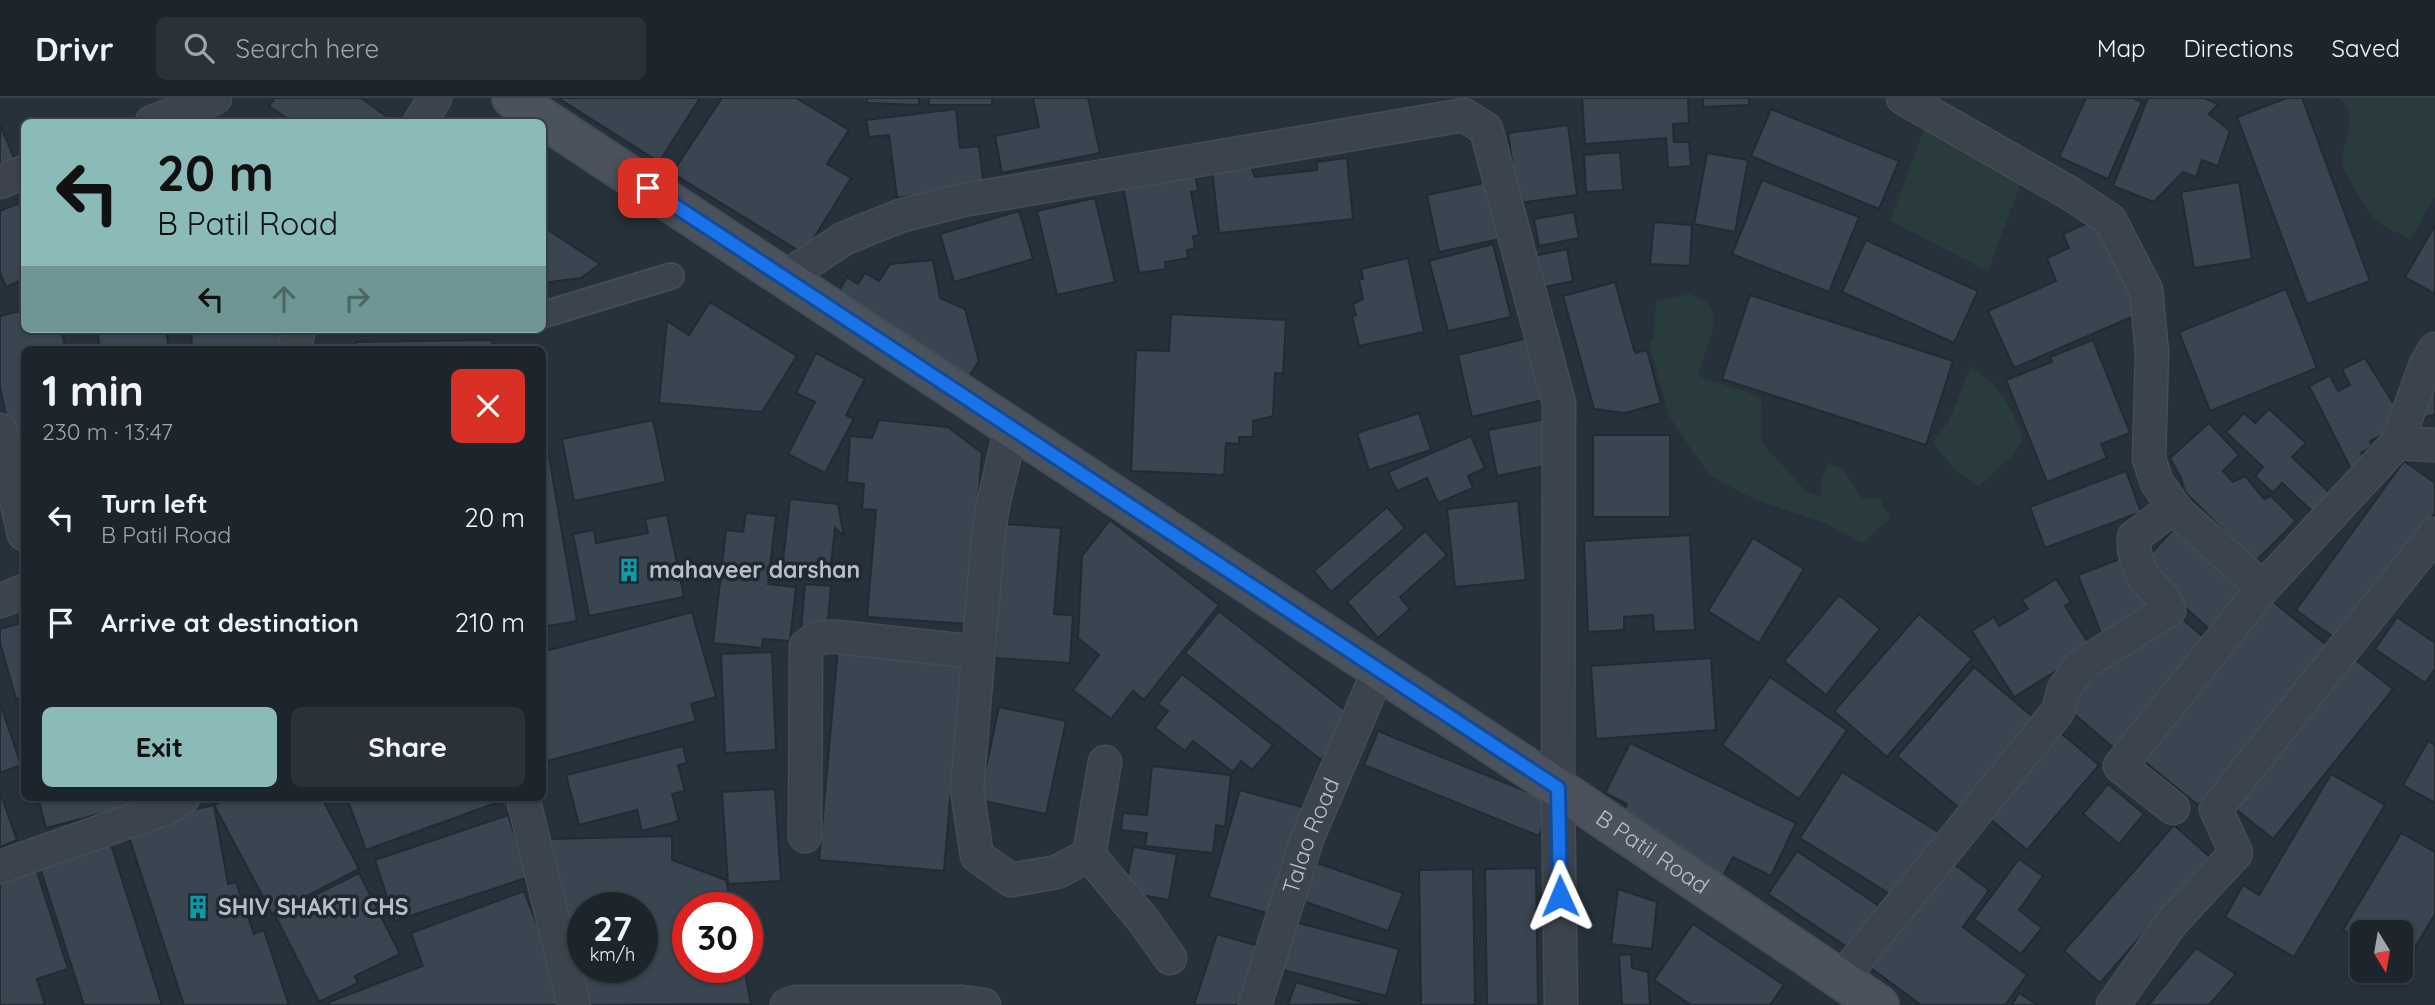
<!DOCTYPE html>
<html lang="en">
<head>
<meta charset="utf-8">
<style>
  :root { --surface:#1d252c; --page:#2a3138; --text:#f1f3f6; --muted:#a0a5a9; --line:#3b4248; --accent:#8bbbb9 }
  body { margin:0; font-family:Quicksand,sans-serif; background:var(--page); color:var(--text); height:100vh; display:flex; flex-direction:column; font-size:26px; white-space:nowrap }
  * { box-sizing:border-box; margin:0 }
  p { font-size:23px; color:var(--muted) }
  .icon { flex:none; width:38px; height:38px; fill:none; stroke:currentColor; stroke-width:2; stroke-linecap:round; stroke-linejoin:round }
  .map { position:relative; flex:1; overflow:hidden }
  .side { position:absolute; left:21px; top:248px; width:525px; height:455px; display:flex; flex-direction:column; background:var(--surface); border-radius:10px; box-shadow:0 2px 5px #0004,0 0 0 2px var(--line) }
  .side>* { flex:none }
  .hud { position:absolute; left:21px; top:21px; width:525px; height:214px; border-radius:10px; box-shadow:0 2px 5px #0004,0 0 0 2px var(--line); background:#8bbbb9; color:#111; overflow:hidden }
  .needle { width:46px; rotate:169deg }
  .tools { position:absolute; left:2350px; top:822px; display:grid; gap:14px }
  .tools a { display:grid; place-items:center; width:63px; height:63px; border-radius:10px; background:var(--surface); box-shadow:0 2px 5px #0004,0 0 0 2px var(--line); font-size:35px }
  .speed { position:absolute; left:567px; top:794px; display:flex; gap:14px; font-size:35px; font-weight:700; text-align:center }
  .speed>* { display:grid; place-content:center; width:91px; height:91px; border-radius:50%; background:var(--surface); box-shadow:0 2px 5px #0004,0 0 0 2px var(--line); line-height:1 }
  .speed small { font-size:18px; font-weight:400 }
  .speed .limit { border:10px solid #d22; background:#fff; color:#111 }
  .pin { position:absolute; display:grid; place-items:center; width:60px; height:60px; color:#fff; margin:-30px; border-radius:14px; box-shadow:0 4px 10px #0006 }
  .me { position:absolute; width:77px; margin:-38px; rotate:359deg; stroke-linejoin:round; filter:drop-shadow(0 0 5px #0008) }
  .turn { display:flex; align-items:center; gap:24px; height:147px; padding:0 21px; font-size:32px }
  .turn .icon { width:91px; height:91px; stroke-width:2.5 }
  .turn b { display:block; font-size:49px; line-height:60px }
  .lanes { display:flex; align-items:center; height:66px; padding:0 21px; background:#0003; justify-content:center; gap:35px; direction:ltr }
  .lanes .off { opacity:.35 }
  .round { display:grid; place-items:center; flex:none; width:74px; height:74px; border-radius:10px; background:var(--page) }
  .head { display:flex; align-items:center; justify-content:space-between; height:119px; padding:0 21px }
  h1 { font-size:42px; font-weight:700; line-height:52px }
  .action { display:flex; gap:14px; margin-top:auto; padding:14px 21px }
  .action a { flex:1; height:80px; border-radius:10px; background:var(--accent); color:#111; font-size:28px; font-weight:700; line-height:80px; text-align:center }
  .action a+a { background:var(--page); color:var(--text) }
  ul { padding:0; list-style:none }
  li { display:flex; align-items:center; gap:21px; height:105px; padding:0 21px }
  li div { flex:1 }
  li b { display:block; font-size:26px }
  li em { font-style:normal }
  header { display:flex; align-items:center; gap:42px; box-sizing:border-box; height:98px; padding:0 35px; background:var(--surface); border-bottom:2px solid var(--line) }
  header strong { font-size:33px }
  nav { display:flex; gap:38px; margin-inline-start:auto; font-size:24px }
  .search { width:490px; height:63px; background:var(--page); display:flex; align-items:center; gap:18px; box-sizing:border-box; padding:0 24px; border-radius:10px; color:var(--muted); font-size:26px }
  .map>svg:first-child { display:block }
  .green { fill:#293b3d }
  .building { fill:#3a4552; stroke:#222a33; stroke-width:2; fill-rule:evenodd }
  .lines { fill:none; stroke-linecap:round; stroke-linejoin:round }
  .pedestrian-casing { stroke:#444c55; stroke-width:28 }
  .minor-casing { stroke:#444c55; stroke-width:35 }
  .secondary-casing { stroke:#444c55; stroke-width:42 }
  .pedestrian { stroke:#3b434c; stroke-width:24 }
  .minor { stroke:#3b434c; stroke-width:32 }
  .secondary { stroke:#4a525e; stroke-width:38 }
  .route-casing { stroke:#114b97; stroke-width:18 }
  .route { stroke:#1a73e8; stroke-width:12 }
  .labels { text-anchor:middle; stroke-width:7; stroke-linejoin:round; paint-order:stroke }
  .poi-label { font-size:23px; font-weight:bold; fill:#b7bec7; stroke:#202831; text-anchor:start }
  .street-label { font-size:23px; fill:#b7bec7; stroke:#202831 }
</style>
</head>
<body>
<header>
<strong>Drivr</strong>
<div class="search"><svg class="icon" aria-label="search" viewBox="0 0 24 24"><circle cx="10" cy="10" r="6"/><path d="M15 15l6 6"/></svg>Search here</div>
<nav><a>Map</a><a>Directions</a><a>Saved</a></nav>
</header>
<div class="map">
<svg width="2435" height="907" viewBox="0 0 2435 907">
  <rect width="100%" height="100%" fill="#27313b"/>
  <g class="green">
    <path d="M2340,0H2435V99L2410,141C2399,135 2386,131 2377,123C2371,118 2343,74 2343,67C2340,44 2361,18 2340,0Z"/>
    <path d="M1926,26L2023,79L1988,173L1890,123Z"/>
    <path d="M1690,196C1696,199 1705,202 1709,207C1722,226 1702,258 1698,278L1761,299L1762,345L1806,393L1820,399L1822,381L1828,365L1844,372L1862,400L1880,401L1890,420L1863,445L1824,425L1754,401L1709,377L1669,318L1649,247L1654,236L1656,203Z"/>
    <path d="M1970,269C2000,286 2010,307 2023,339L2014,356L1979,388L1957,374L1933,345L1950,321Z"/>
  </g>
  <g class="building">
    <path d="M275,0H361L394,24H292L269,8Z"/>
    <path d="M558,0H700L659,64Z"/>
    <path d="M722,0H796L849,32L827,66L851,80L804,156L672,75Z"/>
    <path d="M867,0H919V7L867,5Z"/>
    <rect x="929" y="0" width="63" height="7"/>
    <path d="M1033,0H1088L1100,55L1002,75L995,38L1039,29Z"/>
    <path d="M1582,0H1688L1689,25L1673,26L1674,44H1689L1691,68L1668,70L1666,40L1585,46Z"/>
    <path d="M1703,0H1749V7L1703,9Z"/>
    <path d="M2086,0H2133L2142,4L2108,81L2059,59Z"/>
    <path d="M2148,0H2204L2218,6L2209,16L2230,33L2218,68L2202,62L2196,79L2183,74L2154,104L2113,88Z"/>
    <path d="M2287,0H2302L2370,183L2307,206L2237,19Z"/>
    <path d="M956,11L960,50L979,48L984,89L897,100L889,37L869,39L866,22Z"/>
    <path d="M1771,11L1899,63L1879,111L1751,58Z"/>
    <path d="M0,27L17,67L0,74Z"/>
    <path d="M1568,27L1577,97L1518,105L1508,35Z"/>
    <path d="M1620,54L1623,92L1586,94L1584,57Z"/>
    <path d="M1707,55L1748,62L1735,134L1694,126Z"/>
    <path d="M1347,60L1353,121L1219,135L1212,70L1250,66L1255,79L1317,72V64Z"/>
    <path d="M1194,68L1198,93L1191,94L1199,137L1193,138L1195,150L1187,152L1188,160L1165,164L1166,171L1139,175L1122,82Z"/>
    <path d="M1762,82L1859,119L1829,194L1732,156Z"/>
    <path d="M1493,83L1505,140L1439,154L1427,97Z"/>
    <path d="M2239,84L2252,161L2194,170L2181,94Z"/>
    <path d="M1095,100L1115,184L1057,197L1037,113Z"/>
    <path d="M24,103V181L6,189L0,174V113Z"/>
    <path d="M1019,113L1033,161L954,184L940,136Z"/>
    <path d="M1574,114L1579,140L1539,148L1534,121Z"/>
    <path d="M2099,120L2141,215L2014,270L1988,213L2056,183L2047,160L2069,150L2063,136Z"/>
    <path d="M1654,124L1692,127L1690,168L1650,166Z"/>
    <path d="M2435,127V196L2405,179Z"/>
    <path d="M542,128L600,166L581,180L542,185Z"/>
    <path d="M1866,142L1978,193L1954,245L1842,194Z"/>
    <path d="M1493,146L1511,219L1448,233L1429,163Z"/>
    <path d="M1567,151L1573,183L1532,192L1525,160Z"/>
    <path d="M1408,160L1424,234L1359,248L1352,218L1356,217L1353,206L1363,201L1359,182L1363,181L1361,171Z"/>
    <path d="M933,162L940,200L965,211L979,263L966,283L833,204L847,179L858,186L865,175L879,183L890,166Z"/>
    <path d="M1615,184L1635,255L1647,252L1661,305L1625,315L1594,311L1563,198Z"/>
    <path d="M2286,191L2317,270L2210,313L2179,234Z"/>
    <path d="M1750,197L1953,263L1926,347L1722,281Z"/>
    <path d="M710,204L797,258L762,314L659,305L667,223L689,237Z"/>
    <path d="M24,212V231H61L66,252H24V354L15,356L0,290V218Z"/>
    <path d="M1171,216L1286,222L1283,276L1275,275L1273,318L1253,323V339H1239V346L1226,345L1224,377L1131,373L1136,252L1169,253Z"/>
    <path d="M97,231H166L169,252H100Z"/>
    <path d="M191,231H279L281,252H192Z"/>
    <path d="M1532,239L1547,301L1472,319L1458,257Z"/>
    <path d="M492,242L493,252H357L356,244Z"/>
    <path d="M2093,242L2130,335L2101,346L2107,360L2047,384L2006,282L2052,264L2050,259Z"/>
    <path d="M816,255L865,281L846,317L854,321L825,375L788,356L815,304L796,295Z"/>
    <path d="M2365,260L2398,313L2394,324L2385,328L2388,334L2370,343L2372,349L2361,355L2366,364L2351,371L2309,288L2330,277L2338,293L2350,287L2342,271Z"/>
    <path d="M2435,290V317L2425,319L2420,292Z"/>
    <path d="M2269,311L2306,345L2292,359L2332,397L2314,415L2282,385L2273,395L2255,378L2263,369L2226,334L2244,315L2255,325Z"/>
    <path d="M1419,315L1431,352L1369,372L1357,335Z"/>
    <path d="M1546,321L1554,366L1497,378L1488,332Z"/>
    <path d="M653,322L666,384L574,403L562,341Z"/>
    <path d="M879,322L948,329L982,355L968,526L867,519L876,412L862,411L864,386L847,384L850,338L872,340Z"/>
    <path d="M2209,325L2239,357L2223,373L2233,384L2245,378L2264,401L2271,398L2296,423L2255,464L2185,394L2181,380L2170,360Z"/>
    <rect x="1593" y="337" width="77" height="82"/>
    <path d="M1471,338L1485,370L1468,378L1473,390L1438,405L1427,380L1397,393L1388,374Z"/>
    <path d="M549,358L577,523L542,529V359Z"/>
    <path d="M2404,363L2435,385V415L2340,544L2296,512Z"/>
    <path d="M2126,373L2141,414L2045,450L2030,409Z"/>
    <path d="M790,401L838,406L844,438L835,430L830,477L782,472Z"/>
    <path d="M1518,403L1526,482L1455,489L1447,411Z"/>
    <path d="M1387,409L1405,430L1331,494L1314,473Z"/>
    <path d="M746,415L776,418L768,486L796,489L790,543L763,541L762,550L713,545L726,432L743,434Z"/>
    <path d="M667,417L684,499L589,518L573,436L594,432L596,445L648,435L645,421Z"/>
    <path d="M1110,422L1219,507L1144,602L1133,593L1111,621L1073,592L1099,557L1078,540L1082,458Z"/>
    <path d="M1004,426L1061,430L1054,516L1073,517L1070,565L995,560Z"/>
    <path d="M2177,427L2246,491L2209,531L2140,468Z"/>
    <path d="M1425,433L1447,457L1400,499L1410,511L1378,540L1347,504Z"/>
    <path d="M1690,437L1695,532L1654,534L1653,517L1624,519V532L1588,534L1584,443Z"/>
    <path d="M1753,440L1804,471L1759,545L1708,513Z"/>
    <path d="M2130,457L2153,514L2101,535L2078,477Z"/>
    <path d="M2056,481L2071,504L2065,508L2092,551L2014,599L1972,533L1994,519L1999,528L2028,511L2022,502Z"/>
    <path d="M805,486L831,488L827,534L801,532Z"/>
    <path d="M1839,497L1880,531L1826,597L1784,563Z"/>
    <path d="M2271,502L2329,549L2198,707L2140,660Z"/>
    <path d="M1219,513L1355,620L1321,662L1185,555Z"/>
    <path d="M692,514L716,599L691,606L696,623L544,664L542,658V554Z"/>
    <path d="M2174,514L2213,547L2121,656L2061,605Z"/>
    <path d="M1919,516L1972,561L1887,659L1834,613Z"/>
    <path d="M2397,519L2435,545V571L2425,585L2375,551Z"/>
    <path d="M24,524V599L16,601L0,545V531Z"/>
    <path d="M838,550L962,560L944,773L819,762Z"/>
    <path d="M772,554L776,652L725,655L721,556Z"/>
    <path d="M2352,559L2393,591L2273,741L2232,708Z"/>
    <path d="M1711,560L1716,632L1596,641L1591,568Z"/>
    <path d="M1974,569L2041,626L1964,714L1897,658Z"/>
    <path d="M1182,576L1273,647L1252,672L1241,663L1233,674L1193,643L1185,653L1155,630L1168,613L1158,606Z"/>
    <path d="M1770,579L1847,632L1799,701L1722,647Z"/>
    <path d="M0,605L21,667L0,675Z"/>
    <path d="M999,609L1066,623L1046,716L979,702Z"/>
    <path d="M1378,633L1552,704L1539,738L1364,667Z"/>
    <path d="M2061,635L2099,667L2027,752L1990,721Z"/>
    <path d="M2428,643L2435,647V705L2403,687Z"/>
    <path d="M1630,645L1796,725L1771,778L1733,759L1723,778L1617,727L1627,706L1605,695Z"/>
    <path d="M683,648L687,665L678,667L685,693L672,696L679,723L642,733L637,712L579,727L566,677Z"/>
    <path d="M1152,668L1231,677L1225,729L1216,727L1213,755L1145,748L1147,735L1121,732L1123,715L1147,717Z"/>
    <path d="M1842,674L1943,737L1901,803L1800,740Z"/>
    <path d="M2331,676L2385,707L2294,859L2225,819L2243,787L2259,797Z"/>
    <path d="M2108,686L2144,716L2119,746L2083,716Z"/>
    <path d="M775,691L781,783L728,786L722,694Z"/>
    <path d="M1240,692L1305,710L1275,817L1209,799Z"/>
    <path d="M0,694L17,742L0,749Z"/>
    <path d="M38,700H161L46,730Z"/>
    <path d="M228,700H322L359,771L272,816L214,707Z"/>
    <path d="M347,700H507V701L366,752Z"/>
    <path d="M214,707L228,786L236,784L254,836L264,832L289,907H184L125,727Z"/>
    <path d="M508,717L529,779L395,823L375,762Z"/>
    <path d="M2174,727L2210,759L2100,885L2064,853Z"/>
    <path d="M107,734L162,907H84L36,757Z"/>
    <path d="M2401,735L2435,754V816L2404,868L2401,866V835H2362V844L2343,832Z"/>
    <path d="M672,738V762L726,782L732,810H688V870H744L751,906L579,907L549,741ZM583,810H642V870H583Z"/>
    <path d="M1133,749L1177,756L1169,802L1125,794Z"/>
    <path d="M1797,753L1885,812L1856,855L1768,796Z"/>
    <path d="M2019,761L2043,778L2019,812L2042,830L2021,856L1974,821Z"/>
    <path d="M1951,764L1989,792L1963,829L2027,877L2005,907H1921L1871,870Z"/>
    <path d="M1317,765L1403,795L1388,833L1303,803Z"/>
    <path d="M35,767L68,871L37,881L45,907H0V778Z"/>
    <path d="M1536,770L1538,907H1487L1485,771Z"/>
    <path d="M1473,771L1475,907H1421L1419,772Z"/>
    <path d="M359,775L400,856L355,878L358,885L319,904L275,817Z"/>
    <path d="M1618,791L1657,804L1652,851L1611,846Z"/>
    <path d="M524,793L566,903L554,907H330L329,904L423,868L411,835Z"/>
    <path d="M1291,823L1399,851L1386,898L1279,871Z"/>
    <path d="M1693,826L1784,887L1770,907H1691L1654,882Z"/>
    <path d="M1217,836L1262,849L1245,907H1194Z"/>
    <path d="M2196,850L2236,876L2209,907H2148Z"/>
    <path d="M1631,856L1632,870L1648,874L1650,907H1622L1619,857Z"/>
    <path d="M1296,884L1368,906L1288,907Z"/>
    <path d="M2019,895L2038,907H2012Z"/>
  </g>
  <g class="lines">
    <g class="pedestrian-casing">
      <path id="pedestrian" d="M542,217L671,178"/>
    </g>
    <g class="minor-casing">
      <g id="minor">
        <path d="M1903,0L2071,96L2110,122L2146,192L2152,254L2149,361L2157,385L2179,415L2263,490"/>
        <path d="M152,24L215,0"/>
        <path d="M420,24L435,0"/>
        <path d="M0,84L24,74"/>
        <path d="M784,180L845,140L900,118L963,102L1464,17L1486,31L1559,305L1558,690L1561,907"/>
        <path d="M294,252L299,231"/>
        <path d="M1011,330L993,407L988,440L967,692L977,758L1011,782L1057,774L1089,757L1105,664"/>
        <path d="M0,332L24,436"/>
        <path d="M2397,345L2435,347"/>
        <path d="M0,503L24,493"/>
        <path d="M523,700L574,907"/>
        <path d="M2173,710L2120,668L2263,490L2397,345L2426,266L2435,251"/>
        <path d="M805,738L806,548C817,539 825,538 838,539L978,554"/>
        <path d="M1089,757L1144,823L1170,860"/>
        <path d="M0,769L167,710L183,700"/>
        <path d="M1841,881L2058,613L2064,591L2081,567L2169,512C2164,497 2152,491 2144,479C2137,467 2133,452 2134,439L2174,409"/>
        <path d="M787,907L796,904H962L984,907"/>
        <path id="s1" d="M1255,907L1307,741L1379,572"/>
        <path d="M2113,907L2172,824L2236,755L2216,711L2435,436"/>
      </g>
    </g>
    <g class="secondary-casing">
      <g id="secondary">
        <path id="s2" d="M512,0L1558,690L1879,907"/>
      </g>
    </g>
    <use href="#pedestrian" class="pedestrian"/>
    <use href="#minor" class="minor"/>
    <use href="#secondary" class="secondary"/>
  </g>
  <g class="lines">
    <g class="route-casing">
      <path id="route" d="M648,90L1558,690L1560,798"/>
    </g>
    <use href="#route" class="route"/>
  </g>
  <defs>
    <g id="building-bare" transform="scale(1.89)"><path d="M-4-6H4V6H1V3H-1V6H-4ZM-2.5-4.3h1.7v1.8h-1.7ZM.8-4.3h1.7v1.8H.8ZM-2.5-1h1.7V.8h-1.7ZM.8-1h1.7V.8H.8Z" fill="#0f9aa8" stroke="#202831" stroke-width="2.5" paint-order="stroke"/></g>
  </defs>
  <g fill-rule="evenodd">
    <use href="#building-bare" x="629" y="472"/>
    <use href="#building-bare" x="198" y="809"/>
  </g>
  <g class="labels">
    <g class="poi-label">
      <text x="649" y="480">mahaveer darshan</text>
      <text x="218" y="817">SHIV SHAKTI CHS</text>
    </g>
    <g class="street-label">
      <text dy="8" stroke="none"><textPath href="#s1" startOffset="178">Talao Road</textPath></text>
      <text dy="8" stroke="none"><textPath href="#s2" startOffset="1367">B Patil Road</textPath></text>
    </g>
  </g>
</svg>
<div class="tools">
<a><svg class="needle" viewBox="-14 -14 28 28"><path d="M0-13l5 13h-10z" fill="#e53935"/><path d="M0 13l5-13h-10z" fill="#a0a5a9"/></svg></a>
</div>
<div class="speed"><div>27<small>km/h</small></div><div class="limit">30</div></div>
<div class="pin" style="left:648px;top:90px;background:#d93025"><svg class="icon" aria-label="arrive" viewBox="0 0 24 24"><path d="M6 21V4h12l-3 4 3 4H6"/></svg></div>
<svg class="me" style="left:1560px;top:798px" viewBox="-20 -20 40 40"><path d="M0-17L14 15 0 8-14 15z" fill="#1a73e8" stroke="#fff" stroke-width="4"/></svg>
<div class="hud">
<div class="turn"><svg class="icon" aria-label="left" viewBox="0 0 24 24"><path d="M17 20v-9H6M10 6l-5 5 5 5"/></svg><div><b>20 m</b>B Patil Road</div></div>
<div class="lanes"><svg class="icon" aria-label="left" viewBox="0 0 24 24"><path d="M17 20v-9H6M10 6l-5 5 5 5"/></svg><svg class="icon off" aria-label="ahead" viewBox="0 0 24 24"><path d="M12 20V5M6 11l6-6 6 6"/></svg><svg class="icon off" aria-label="right" viewBox="0 0 24 24"><path d="M7 20v-9h11M14 6l5 5-5 5"/></svg></div>
</div>
<section class="side">
<div class="head"><div><h1>1 min</h1><p>230 m · 13:47</p></div><a class="round" style="background:#d93025;color:#fff"><svg class="icon" aria-label="close" viewBox="0 0 24 24"><path d="M6 6l12 12M18 6L6 18"/></svg></a></div>
<ul>
<li><svg class="icon" aria-label="left" viewBox="0 0 24 24"><path d="M17 20v-9H6M10 6l-5 5 5 5"/></svg><div><b>Turn left</b><p>B Patil Road</p></div><em>20 m</em></li>
<li><svg class="icon" aria-label="arrive" viewBox="0 0 24 24"><path d="M6 21V4h12l-3 4 3 4H6"/></svg><div><b>Arrive at destination</b></div><em>210 m</em></li>
</ul>
<div class="action"><a>Exit</a><a>Share</a></div>
</section>
</div>
</body>
</html>
